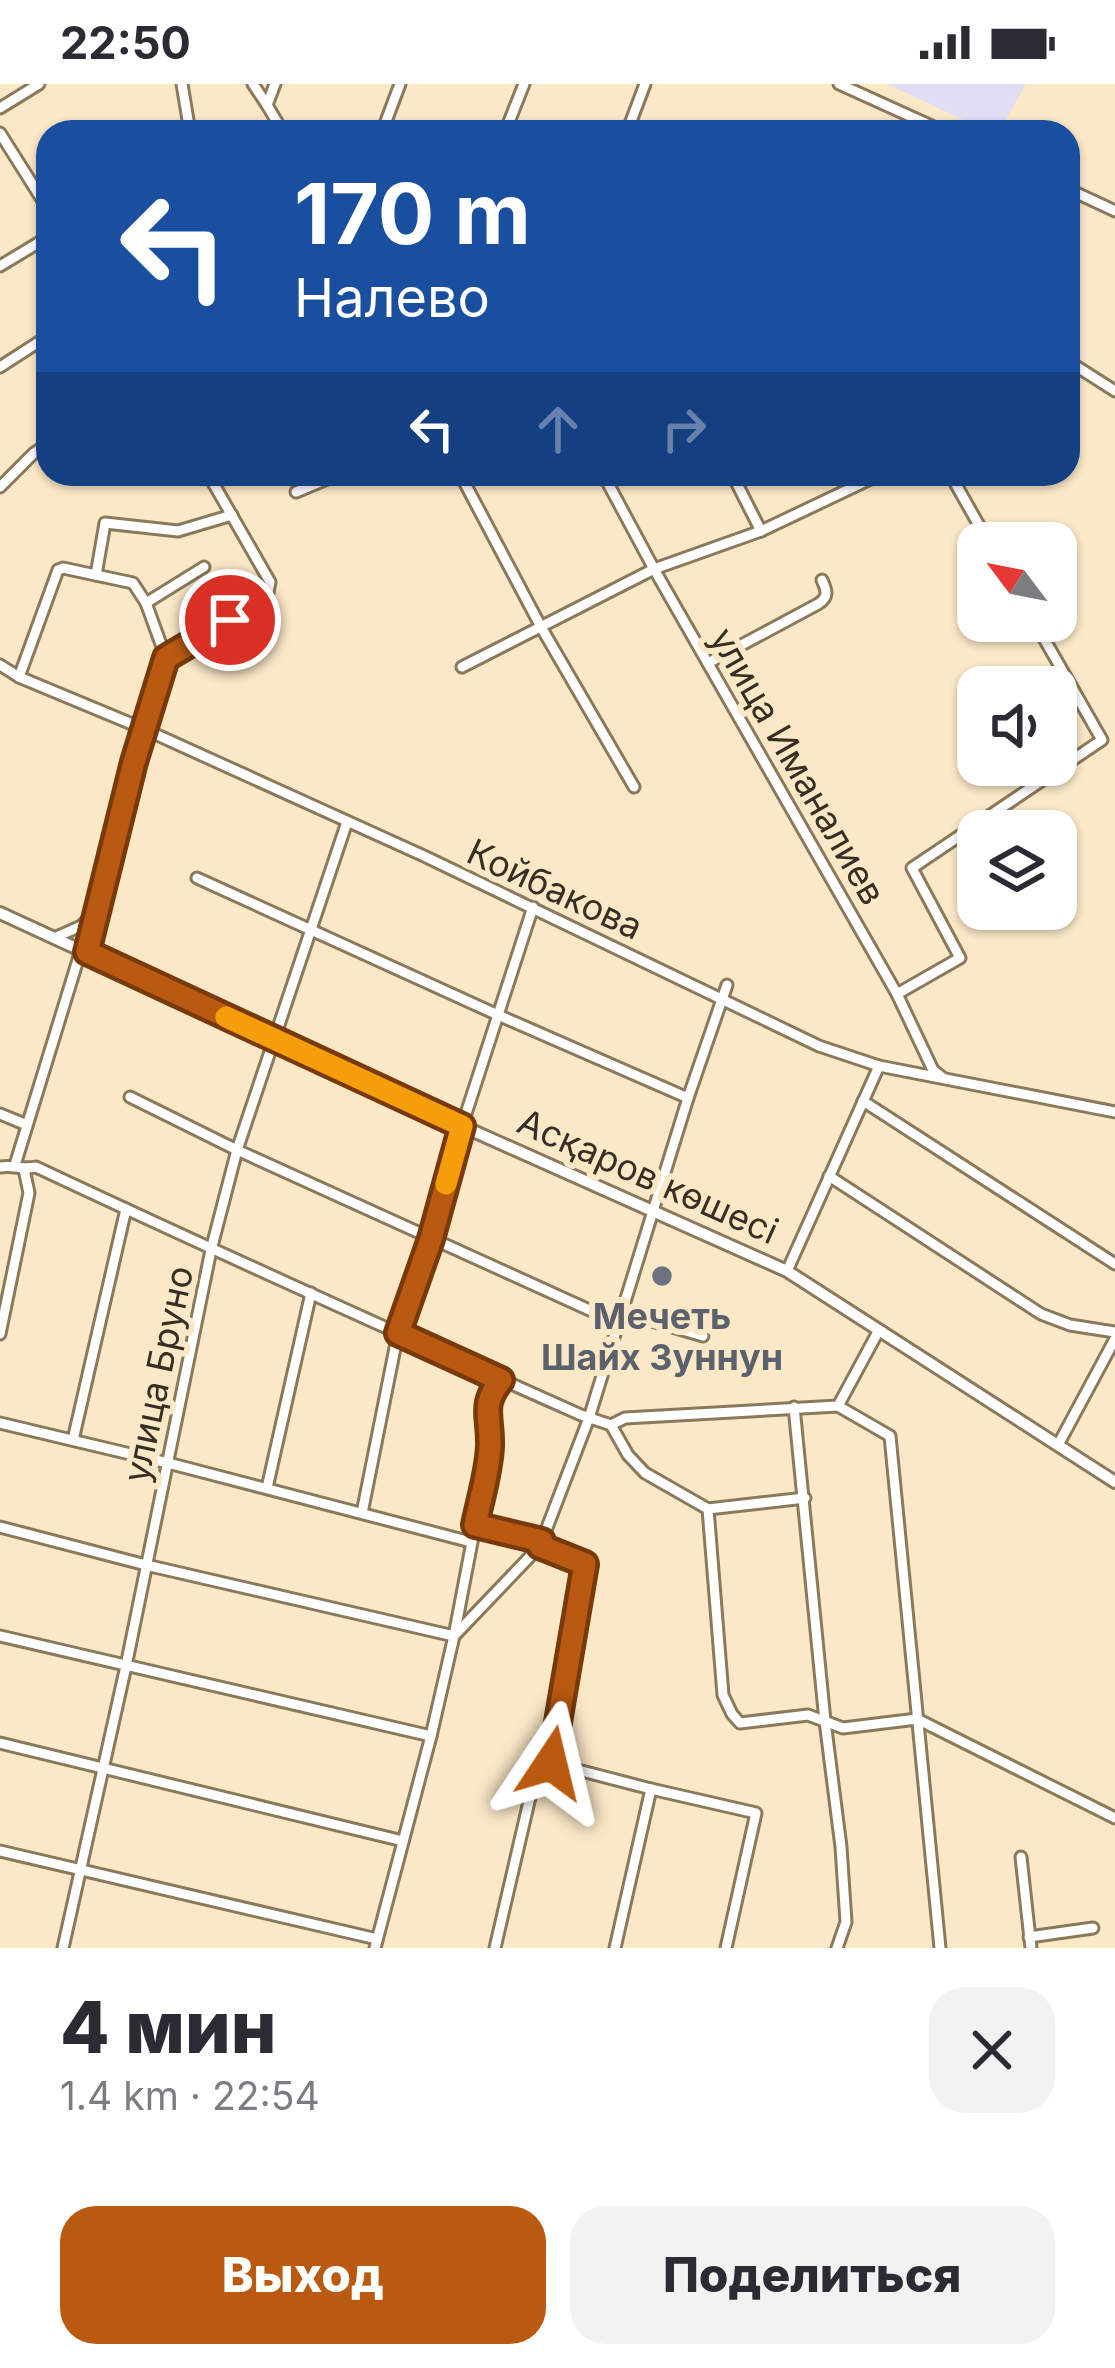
<!DOCTYPE html>
<html lang="ru">
<head>
<meta charset="utf-8">
<style>
  :root { --surface:#fff; --page:#f2f2f3; --text:#2b2b33; --muted:#7c7c81; --accent:#b95a10 }
  body { margin:0; font-family:Inter,sans-serif; background:var(--page); color:var(--text); height:100vh; display:flex; flex-direction:column; font-size:45px; white-space:nowrap }
  * { box-sizing:border-box; margin:0 }
  p { font-size:39px; color:var(--muted) }
  .icon { flex:none; width:66px; height:66px; fill:none; stroke:currentColor; stroke-width:2; stroke-linecap:round; stroke-linejoin:round }
  .map { position:relative; height:1864px; overflow:hidden }
  .drawer { display:flex; flex-direction:column; background:var(--surface); flex:1 }
  .drawer>* { flex:none }
  .banner { position:absolute; left:36px; top:36px; width:1044px; height:366px; border-radius:36px; box-shadow:0 3px 9px #0004; background:#1a4fa0; color:#fff; overflow:hidden }
  .needle { width:78px; rotate:302deg }
  .tools { position:absolute; left:957px; top:438px; display:grid; gap:24px }
  .tools a { display:grid; place-items:center; width:120px; height:120px; border-radius:24px; background:var(--surface); box-shadow:0 3px 9px #0004; font-size:60px }
  .pin { position:absolute; display:grid; place-items:center; width:102px; height:102px; color:#fff; margin:-51px; border:6px solid #fff; border-radius:50%; box-shadow:0 3px 12px #0007 }
  .me { position:absolute; width:132px; margin:-66px; rotate:10deg; stroke-linejoin:round; filter:drop-shadow(0 0 9px #0008) }
  .turn { display:flex; align-items:center; gap:42px; height:252px; padding:0 60px; font-size:54px }
  .turn .icon { width:156px; height:156px; stroke-width:2.5 }
  .turn b { display:block; font-size:84px; line-height:102px }
  .lanes { display:flex; align-items:center; height:114px; padding:0 60px; background:#0003; justify-content:center; gap:60px; direction:ltr }
  .lanes .off { opacity:.35 }
  .round { display:grid; place-items:center; flex:none; width:126px; height:126px; border-radius:36px; background:var(--page) }
  .summary { display:flex; align-items:center; justify-content:space-between; height:204px; padding:0 60px }
  h1 { font-size:72px; font-weight:800; line-height:90px }
  .button { display:flex; gap:24px; margin-top:auto; padding:24px 60px }
  .button a { flex:1; height:138px; border-radius:36px; background:var(--accent); color:#fff; font-size:48px; font-weight:800; line-height:138px; text-align:center }
  .button a+a { background:var(--page); color:var(--text) }
  .status { display:flex; justify-content:space-between; align-items:center; height:84px; padding:0 60px; background:var(--surface); direction:ltr }
  .status svg { height:33px; fill:currentColor }
  .map>svg:first-child { display:block }
  .medical { fill:#e1ddf3 }
  .lines { fill:none; stroke-linecap:round; stroke-linejoin:round }
  .minor-casing { stroke:#8a795b; stroke-width:15 }
  .major-casing { stroke:#8a795b; stroke-width:16 }
  .minor { stroke:#fff; stroke-width:9 }
  .major { stroke:#fff; stroke-width:10 }
  .route-casing { stroke:#783a0a; stroke-width:30 }
  .route { stroke:#b95a10; stroke-width:21 }
  .slow { stroke:#f59e0b; stroke-width:21 }
  .worship-dot { fill:#6b7280; stroke:#fbe8c7; stroke-width:4.5 }
  .labels { text-anchor:middle; stroke-width:12; stroke-linejoin:round; paint-order:stroke }
  .street-label { font-size:36px; fill:#372f23; stroke:#fbe8c7 }
  .worship-label { font-size:36px; font-weight:bold; fill:#5b616d; stroke:#fbe8c7 }
</style>
</head>
<body>
<div class="status"><b>22:50</b><svg viewBox="0 0 49 12"><path d="M0 12V9h3v3zM5 12V6h3v6zM10 12V3h3v9zM15 12V0h3v12zM26 1h20v11H26zM47 4h2v5h-2z"/></svg></div>
<div class="map">
<svg width="1115" height="1864" viewBox="0 0 1115 1864">
  <rect width="100%" height="100%" fill="#fbe8c7"/>
  <path class="medical" d="M887,0H1026L999,48H989Z"/>
  <g class="lines">
    <g class="minor-casing">
      <g id="minor">
        <path d="M182,0L190,48"/>
        <path d="M253,0L267,21"/>
        <path d="M275,0L267,21L283,48"/>
        <path d="M839,0L945,48"/>
        <path d="M0,24L39,0"/>
        <path d="M382,48L400,0"/>
        <path d="M505,48L524,0"/>
        <path d="M627,48L645,0"/>
        <path d="M0,49L48,125"/>
        <path d="M1068,105L1115,127"/>
        <path d="M0,182L48,153"/>
        <path d="M1068,277L1115,307"/>
        <path d="M0,283L48,252"/>
        <path d="M460,390L541,543L634,703"/>
        <path d="M603,390L654,485L897,910L933,986L943,994"/>
        <path d="M732,390L761,447"/>
        <path d="M950,390L989,459"/>
        <path d="M0,403L34,369L48,360"/>
        <path d="M296,408L339,390"/>
        <path d="M96,491L105,439L178,447L232,431"/>
        <path d="M146,519L204,483"/>
        <path d="M708,579L818,520C829,513 827,507 822,496"/>
        <path d="M0,581L19,593L144,645L424,772L819,962L879,982L1115,1028"/>
        <path d="M462,583L654,485L761,447L881,390"/>
        <path d="M19,593L58,486L63,484L133,499L146,519L166,574"/>
        <path d="M197,794L498,931L688,1014"/>
        <path d="M54,854L81,842L97,827"/>
        <path d="M87,869L134,678L166,574L261,517L268,509L270,498L208,390"/>
        <path d="M897,910L960,874L912,784L1102,656L1034,537"/>
        <path d="M130,1013L237,1066L618,1239"/>
        <path d="M863,1017L1115,1180"/>
        <path d="M0,1030L27,1041"/>
        <path d="M15,1081L81,866"/>
        <path d="M0,1083C14,1081 23,1086 36,1083C217,1168 399,1250 581,1331L611,1341L625,1334L838,1322L879,1246"/>
        <path d="M829,1092L1041,1230L1070,1241L1115,1248"/>
        <path d="M787,1187L879,982"/>
        <path d="M621,1228L703,1252"/>
        <path d="M0,1250L29,1109L24,1085"/>
        <path d="M838,1322L890,1352L940,1864"/>
        <path d="M794,1323L825,1637L841,1763L846,1838L837,1864"/>
        <path d="M0,1339L168,1379L471,1458"/>
        <path d="M611,1341L628,1371L645,1389L708,1425L805,1414"/>
        <path d="M73,1356L126,1125"/>
        <path d="M1058,1361L1115,1255"/>
        <path d="M267,1404L311,1209"/>
        <path d="M708,1425L723,1611L732,1630L740,1639L808,1631L843,1644L917,1635L1115,1734"/>
        <path d="M362,1429L398,1249L431,1155L462,1042L533,823"/>
        <path d="M475,1441L542,1457"/>
        <path d="M0,1443L146,1481L454,1552L540,1462L589,1334L688,1014L727,901"/>
        <path d="M540,1462L585,1480L551,1679L651,1705L756,1729L726,1864"/>
        <path d="M0,1552L431,1652"/>
        <path d="M0,1659L403,1757"/>
        <path d="M0,1767L377,1855"/>
        <path d="M1021,1773L1031,1864"/>
        <path d="M1029,1853L1093,1844"/>
        <path d="M63,1864L126,1582L211,1166L237,1066L347,738"/>
        <path d="M375,1864L431,1652L454,1552L490,1364L488,1314L501,1296"/>
        <path d="M495,1864L534,1696L540,1683L551,1679"/>
        <path d="M615,1864L651,1705"/>
      </g>
    </g>
    <g class="major-casing">
      <path id="major" d="M0,829L462,1042L787,1187L1115,1398"/>
    </g>
    <use href="#minor" class="minor"/>
    <use href="#major" class="major"/>
  </g>
  <g class="lines">
    <g class="route-casing">
      <path id="route" d="M230,536L166,574L134,678L87,868L462,1042L431,1155L398,1249L501,1296C480,1322 491,1332 490,1362C489,1388 480,1416 475,1441L542,1457L540,1462L585,1480L551,1679"/>
    </g>
    <use href="#route" class="route"/>
    <path class="slow" d="M226,933L462,1042L446,1100"/>
  </g>
  <circle class="worship-dot" cx="662" cy="1192" r="12"/>
  <g class="labels">
    <g class="street-label">
      <text transform="translate(798 682) rotate(60)" y="13">улица Иманалиев</text>
      <text transform="translate(555 805) rotate(25)" y="13">Койбакова</text>
      <text transform="translate(648 1092) rotate(24)" y="13">Асқаров көшесі</text>
      <text transform="translate(158 1290) rotate(-78)" y="13">улица Бруно</text>
    </g>
    <g class="worship-label">
      <text x="662" y="1245">Мечеть<tspan x="662" dy="41">Шайх Зуннун</tspan></text>
    </g>
  </g>
</svg>
<div class="tools">
<a><svg class="needle" viewBox="-14 -14 28 28"><path d="M0-13l5 13h-10z" fill="#e53935"/><path d="M0 13l5-13h-10z" fill="#7c7c81"/></svg></a>
<a><svg class="icon" aria-label="sound" viewBox="0 0 24 24"><path d="M4 9h4l5-4v14l-5-4H4zM17 9q2 3 0 6"/></svg></a>
<a><svg class="icon" aria-label="layers" viewBox="0 0 24 24"><path d="M12 4l9 5-9 5-9-5zM3 14l9 5 9-5"/></svg></a>
</div>
<div class="pin" style="left:230px;top:536px;background:#d93025"><svg class="icon" aria-label="arrive" viewBox="0 0 24 24"><path d="M6 21V4h12l-3 4 3 4H6"/></svg></div>
<svg class="me" style="left:551px;top:1679px" viewBox="-20 -20 40 40"><path d="M0-17L14 15 0 8-14 15z" fill="#b95a10" stroke="#fff" stroke-width="4"/></svg>
<div class="banner">
<div class="turn"><svg class="icon" aria-label="left" viewBox="0 0 24 24"><path d="M17 20v-9H6M10 6l-5 5 5 5"/></svg><div><b>170 m</b>Налево</div></div>
<div class="lanes"><svg class="icon" aria-label="left" viewBox="0 0 24 24"><path d="M17 20v-9H6M10 6l-5 5 5 5"/></svg><svg class="icon off" aria-label="ahead" viewBox="0 0 24 24"><path d="M12 20V5M6 11l6-6 6 6"/></svg><svg class="icon off" aria-label="right" viewBox="0 0 24 24"><path d="M7 20v-9h11M14 6l5 5-5 5"/></svg></div>
</div>
</div>
<section class="drawer">
<div class="summary"><div><h1>4 мин</h1><p>1.4 km · 22:54</p></div><a class="round"><svg class="icon" aria-label="close" viewBox="0 0 24 24"><path d="M6 6l12 12M18 6L6 18"/></svg></a></div>
<div class="button"><a>Выход</a><a>Поделиться</a></div>
</section>
</body>
</html>
